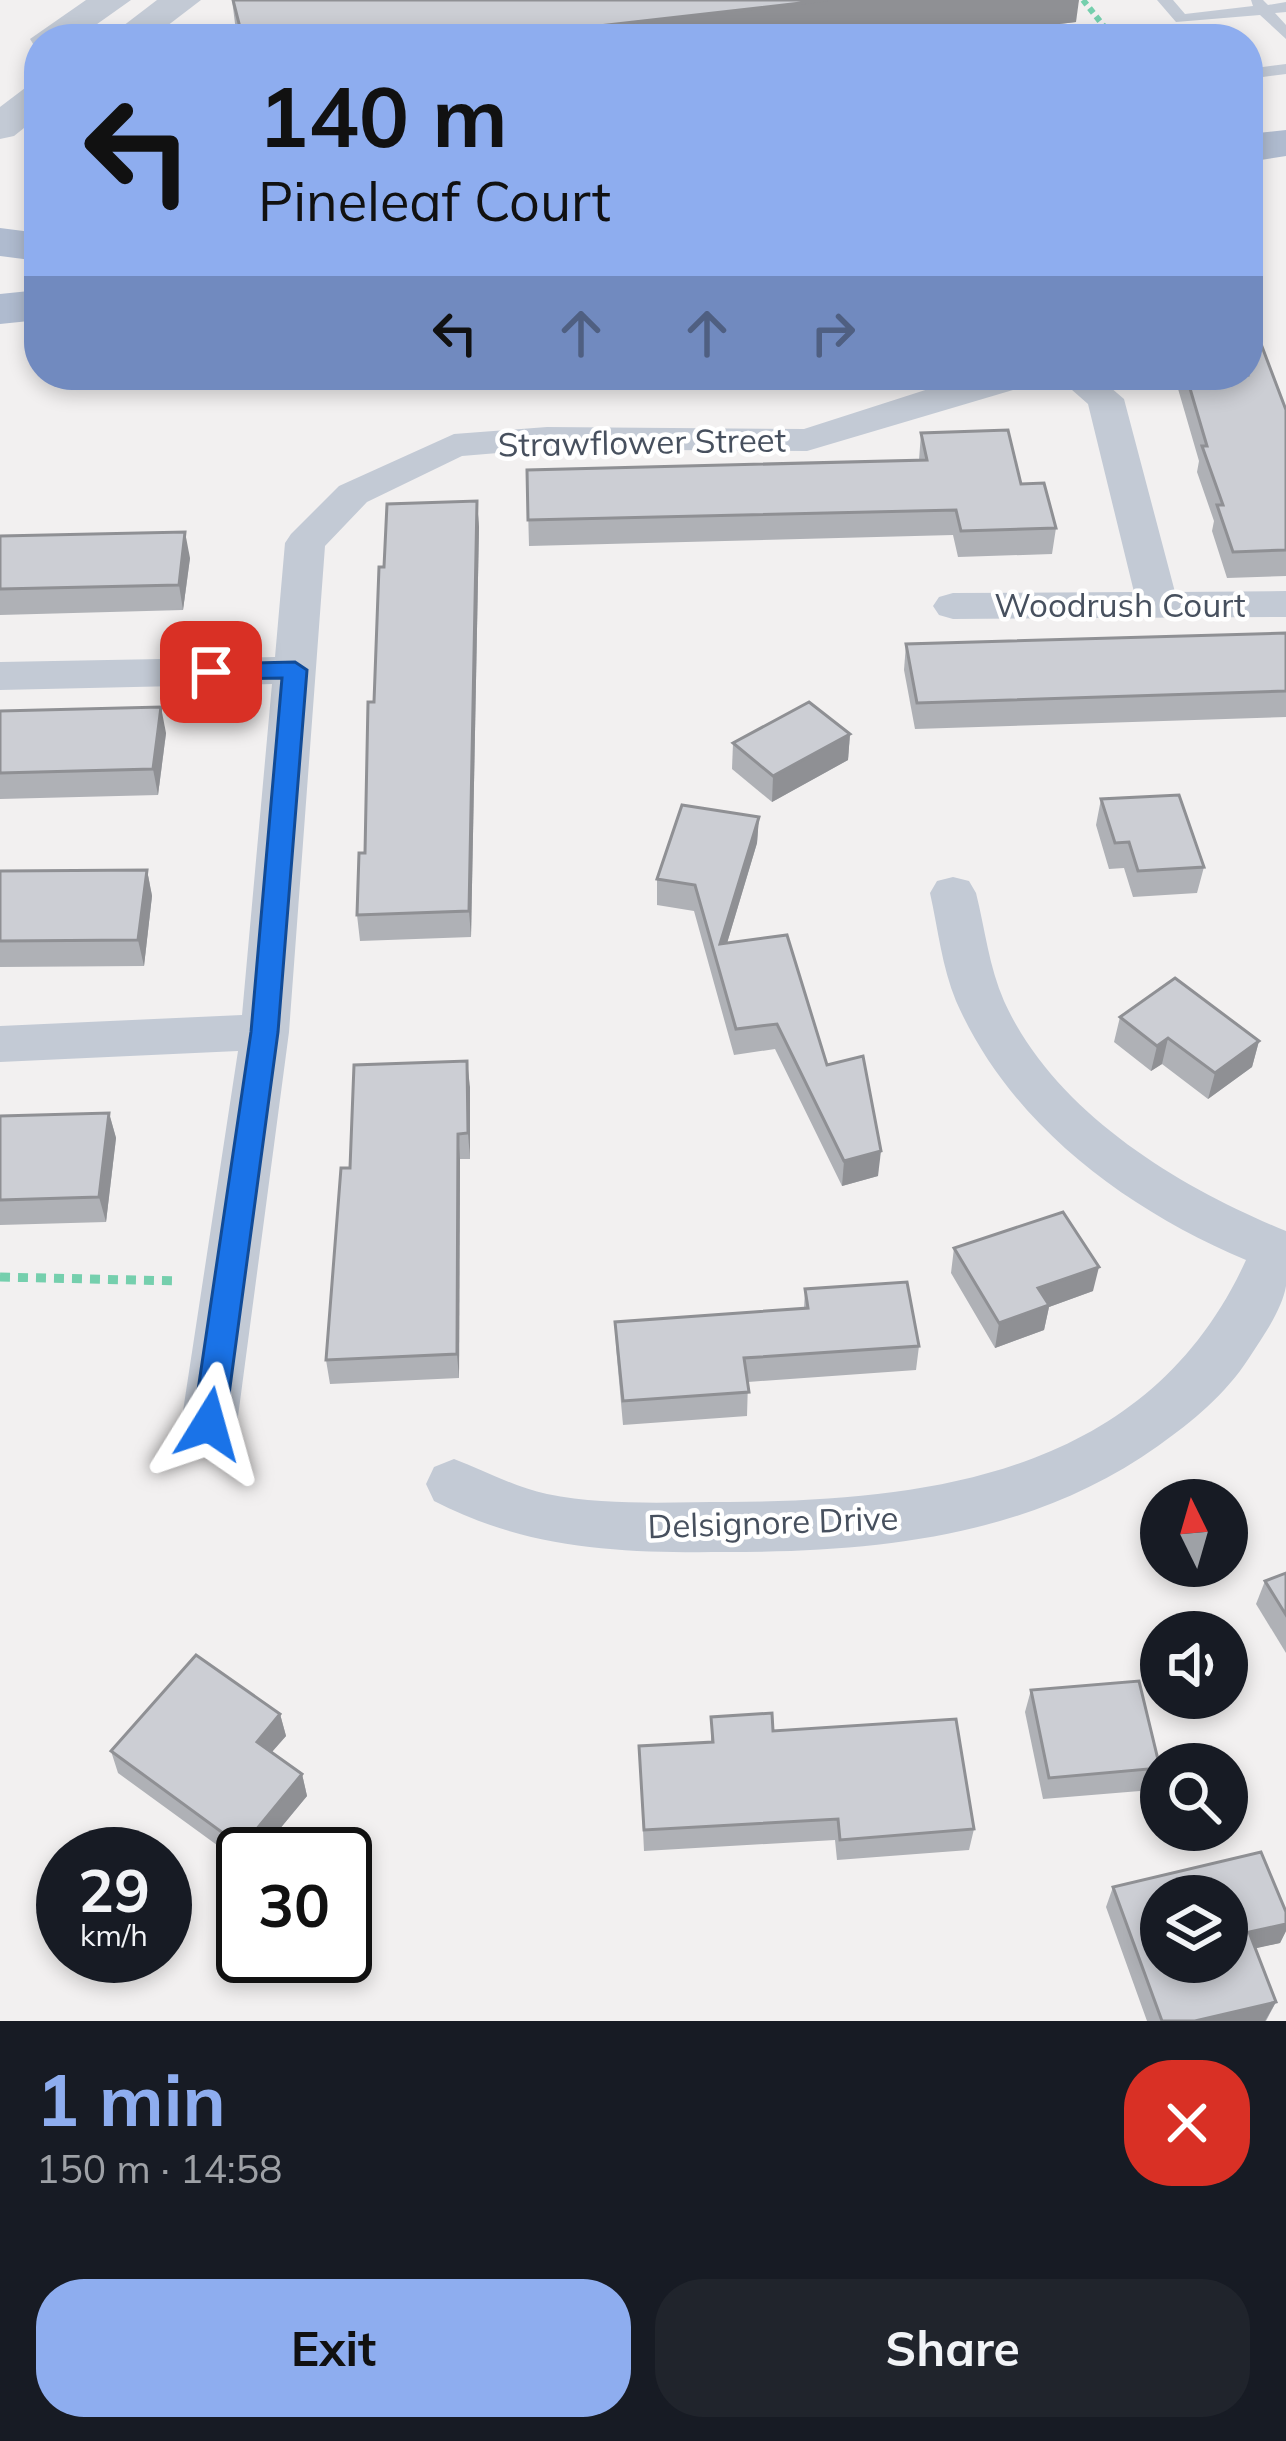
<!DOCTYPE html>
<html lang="en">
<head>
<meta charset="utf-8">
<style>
  :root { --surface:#171b24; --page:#20242c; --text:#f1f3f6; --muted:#9ea1a6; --accent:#8eadef }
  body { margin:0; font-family:Mulish,sans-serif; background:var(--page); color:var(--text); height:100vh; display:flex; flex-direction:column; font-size:45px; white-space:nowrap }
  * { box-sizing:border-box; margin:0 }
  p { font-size:39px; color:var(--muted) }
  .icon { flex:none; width:66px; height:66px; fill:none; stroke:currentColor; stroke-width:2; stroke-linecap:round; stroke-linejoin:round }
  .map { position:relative; height:2021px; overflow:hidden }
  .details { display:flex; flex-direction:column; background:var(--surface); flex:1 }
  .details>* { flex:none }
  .top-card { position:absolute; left:24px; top:24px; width:1239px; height:366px; border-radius:48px; box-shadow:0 6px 18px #0003; background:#8eadef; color:#111; overflow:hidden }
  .needle { width:78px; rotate:355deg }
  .buttons { position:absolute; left:1140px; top:1479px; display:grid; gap:24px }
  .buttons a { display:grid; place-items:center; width:108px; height:108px; border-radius:50%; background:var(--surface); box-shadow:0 6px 18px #0003; font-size:60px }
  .speed { position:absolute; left:36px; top:1827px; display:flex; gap:24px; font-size:60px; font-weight:700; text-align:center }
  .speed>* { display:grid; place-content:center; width:156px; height:156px; border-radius:50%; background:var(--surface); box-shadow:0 6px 18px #0003; line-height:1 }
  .speed small { font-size:30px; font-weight:400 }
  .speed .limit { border:6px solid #111; border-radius:18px; background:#fff; color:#111 }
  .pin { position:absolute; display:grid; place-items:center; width:102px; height:102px; color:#fff; margin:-51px; border-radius:24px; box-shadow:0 6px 18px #0006 }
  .me { position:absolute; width:132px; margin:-66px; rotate:8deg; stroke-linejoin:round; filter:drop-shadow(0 0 9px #0008) }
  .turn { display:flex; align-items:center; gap:42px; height:252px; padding:0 36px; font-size:54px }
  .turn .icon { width:156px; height:156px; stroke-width:2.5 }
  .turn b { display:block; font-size:84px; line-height:102px }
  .lanes { display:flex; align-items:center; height:114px; padding:0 36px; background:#0003; justify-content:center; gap:60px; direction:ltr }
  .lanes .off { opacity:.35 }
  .round { display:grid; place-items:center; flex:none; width:126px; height:126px; border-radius:48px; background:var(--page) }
  .headline { display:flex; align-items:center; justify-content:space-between; height:204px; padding:0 36px }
  h1 { font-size:72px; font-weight:700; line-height:90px; color:var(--accent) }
  .primary-button { display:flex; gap:24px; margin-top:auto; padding:24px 36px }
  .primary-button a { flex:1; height:138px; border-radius:48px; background:var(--accent); color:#111; font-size:48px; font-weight:700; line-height:138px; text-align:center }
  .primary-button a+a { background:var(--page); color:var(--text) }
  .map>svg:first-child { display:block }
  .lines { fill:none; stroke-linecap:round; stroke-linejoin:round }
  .path-far1 { stroke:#75cfad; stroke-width:6; stroke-dasharray:6 4.5; stroke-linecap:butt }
  .path { stroke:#75cfad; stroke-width:9; stroke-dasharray:10 8; stroke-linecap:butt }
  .service { fill:#c3cad5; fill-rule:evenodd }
  .minor { fill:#c3cad5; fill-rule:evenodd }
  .tertiary { fill:#c3cad5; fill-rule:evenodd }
  .primary { fill:#afbbcf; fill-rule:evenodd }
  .wall { fill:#afb1b6 }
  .shaded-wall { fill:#8f9094 }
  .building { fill:#ccced4; stroke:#8f9094; stroke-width:3; fill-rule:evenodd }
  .route { fill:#1a73e8; stroke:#114b97; stroke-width:3 }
  .labels { text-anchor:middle; stroke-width:9; stroke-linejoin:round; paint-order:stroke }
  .street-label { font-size:33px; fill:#47505e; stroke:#fff }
</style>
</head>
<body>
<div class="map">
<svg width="1286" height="2021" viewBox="0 0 1286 2021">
  <rect width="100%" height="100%" fill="#f2f0f0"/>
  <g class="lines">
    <path class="path-far1" d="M1083,0L1114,39"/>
    <path class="path" d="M0,1277L179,1281"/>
    <g class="service">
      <path d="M1157,0H1173L1185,14L1253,6L1251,0H1263L1268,5L1286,2V12L1275,13L1286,25V39L1260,15L1176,22Z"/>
      <path d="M1286,64V74L1248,79V69Z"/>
    </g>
    <g class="minor">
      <path d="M972,375H1042L1037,383L807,451L547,449L462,456L367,502L325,546L289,1032L237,1424L229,1441L209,1448L189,1441L181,1424L238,1051L0,1062V1026L242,1015L272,684L0,690V662L275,657L285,543L291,534L339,486L454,434L547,427L804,429Z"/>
      <path d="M1055,375H1096L1124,399L1175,592L1286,591V617L953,619L939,615L933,606L939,597L953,593L1134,592L1088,404Z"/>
      <path d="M953,877L969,881L976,893C985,929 989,967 1004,1001C1054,1112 1178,1187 1286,1231C1286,1249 1286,1269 1286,1286C1282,1310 1262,1338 1249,1358C1225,1395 1193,1421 1158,1446C1030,1537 878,1552 725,1552C621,1553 529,1550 434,1501L426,1484L434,1467L454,1459C486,1471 514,1487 547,1494C607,1506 669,1502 729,1502C937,1501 1150,1471 1246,1260C1125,1209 1010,1124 956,1001C942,967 938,929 930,893L937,881Z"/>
    </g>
    <g class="tertiary">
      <path d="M86,0H131L76,39H39V48L35,47L30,39Z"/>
      <path d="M157,0H201L150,39H106Z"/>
      <path d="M39,84V116L14,136L0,139V107L25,88Z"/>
    </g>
    <g class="primary">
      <path d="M1286,130V156L1248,162V134Z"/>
      <path d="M0,228L39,233V261L0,256Z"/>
      <path d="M39,290V320L0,324V294Z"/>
    </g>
  </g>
  <g class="wall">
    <path d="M232,0L1076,22L935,39H237Z"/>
    <path d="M1174,375H1248L1286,410V576L1227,578L1212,531L1214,521L1197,472L1199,461Z"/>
    <path d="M921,433L1021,484L1056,528L1052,554L958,557L953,535L529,546L527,470L919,460Z"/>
    <path d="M477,501L479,527L471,937L360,941L357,915L365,853L384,567Z"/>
    <path d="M0,536L190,558L183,610L0,615Z"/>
    <path d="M1286,633V717L915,729L904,670L906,644Z"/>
    <path d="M0,711L166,733L158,795L0,799Z"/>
    <path d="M850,734L848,760L772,802L732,769L733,743Z"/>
    <path d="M1101,799L1204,867L1197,893L1133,897L1124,868L1109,869L1096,825Z"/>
    <path d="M759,817L757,843L727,943L827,1065L878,1176L842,1186L775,1049L734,1055L694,911L657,905V879Z"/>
    <path d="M147,870L152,896L144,966L0,967V871Z"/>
    <path d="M1120,1017L1259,1041L1252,1067L1208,1099L1162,1064L1151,1071L1114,1042Z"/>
    <path d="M467,1061L470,1159H460L459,1378L330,1384L326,1360L350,1168Z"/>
    <path d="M109,1113L116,1138L106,1222L0,1225V1116Z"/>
    <path d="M954,1248L1093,1291L1049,1307L1044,1330L995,1348L951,1273Z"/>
    <path d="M805,1289L919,1346L916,1370L748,1382L747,1416L623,1425L616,1347L615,1322L804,1309Z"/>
    <path d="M1286,1573V1653L1256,1604L1265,1581Z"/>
    <path d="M1031,1690L1160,1768L1152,1790L1043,1799L1025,1712Z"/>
    <path d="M280,1714L286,1736L272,1752L302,1774L307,1796L259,1854H243V1864L118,1773L111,1751Z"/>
    <path d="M711,1717L773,1731L974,1829L969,1850L837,1860L835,1840L644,1851L639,1746L711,1742Z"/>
    <path d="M1113,1887L1286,1912V1931L1280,1943L1255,1948L1276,2002L1266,2021H1147L1106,1907Z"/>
  </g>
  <g class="shaded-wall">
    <path d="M827,0H1079L1076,22L935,39H485Z"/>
    <path d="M477,501L479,527L471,937L469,911Z"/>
    <path d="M185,532L190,558L183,610L179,585Z"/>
    <path d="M161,707L166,733L158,795L153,769Z"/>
    <path d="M850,734L848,760L772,802L773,776Z"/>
    <path d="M759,817L757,843L719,970L720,944Z"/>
    <path d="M147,870L152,896L144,966L138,940Z"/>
    <path d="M1168,1038L1162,1064L1151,1071L1157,1046Z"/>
    <path d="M1259,1041L1252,1067L1208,1099L1215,1073Z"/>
    <path d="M467,1061L470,1087V1159L468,1133Z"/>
    <path d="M109,1113L116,1138L106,1222L99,1197Z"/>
    <path d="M458,1134L460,1159L459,1378L457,1354Z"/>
    <path d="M881,1151L878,1176L842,1186L844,1161Z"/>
    <path d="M1099,1267L1093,1291L1049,1307L1044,1330L995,1348L999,1323L1038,1288Z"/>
    <path d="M280,1714L286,1736L262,1763L257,1742Z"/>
    <path d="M302,1774L307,1796L259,1854H244L242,1847Z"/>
    <path d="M1286,1924V1931L1280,1943L1239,1952L1249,1932Z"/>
    <path d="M1276,2002L1265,2021H1195Z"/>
  </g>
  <g class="building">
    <path d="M233,0H827L485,39H243Z"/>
    <path d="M1248,336H1258L1286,410V550L1233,552L1217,505H1223L1202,446H1207L1186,375H1248Z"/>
    <path d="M1008,430L1021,484L1044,483L1056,528L961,531L956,510L528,520L527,470L927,460L921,433Z"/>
    <path d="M477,501L469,911L357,915L359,853H365L368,702H374L379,567H384L387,504Z"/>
    <path d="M185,532L179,585L0,589V536Z"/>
    <path d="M1286,633V691L917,703L906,644Z"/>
    <path d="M809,702L850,734L773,776L733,743Z"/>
    <path d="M161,707L153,769L0,773V711Z"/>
    <path d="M1179,795L1204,867L1138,871L1129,842L1115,843L1101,799Z"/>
    <path d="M682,805L759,817L720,944L787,935L827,1065L863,1056L881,1151L844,1161L777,1024L736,1029L695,885L657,879Z"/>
    <path d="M147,870L138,940L0,941V871Z"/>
    <path d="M1175,978L1259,1041L1215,1073L1168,1038L1157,1046L1120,1017Z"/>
    <path d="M467,1061L468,1133L458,1134L457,1354L326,1360L341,1168H350L354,1065Z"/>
    <path d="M109,1113L99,1197L0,1200V1116Z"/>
    <path d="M1063,1212L1099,1267L1038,1288L1049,1305L999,1323L954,1248Z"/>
    <path d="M907,1282L919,1346L744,1358L749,1392L623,1401L615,1322L808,1308L805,1289Z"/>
    <path d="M1286,1573V1615L1265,1581Z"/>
    <path d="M196,1655L280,1714L257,1742L302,1774L242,1847L111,1751Z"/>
    <path d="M1139,1681L1160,1768L1049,1778L1031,1690Z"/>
    <path d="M772,1713L773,1731L956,1719L974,1829L840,1840L838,1819L644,1830L639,1746L713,1742L711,1717Z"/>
    <path d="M1261,1852L1286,1912V1924L1249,1932L1276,2002L1195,2021H1162L1113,1887ZM1161,1896H1227V1962H1161Z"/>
  </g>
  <path class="route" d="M295,662L307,670L278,1032L225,1424L220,1434L209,1438L198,1434L193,1424L251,1032L282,678L211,679L199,672L211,664Z"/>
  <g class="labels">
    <g class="street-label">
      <text transform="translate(642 442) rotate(-1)" y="12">Strawflower Street</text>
      <text x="1120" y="617">Woodrush Court</text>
      <text transform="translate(773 1522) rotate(-2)" y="12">Delsignore Drive</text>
    </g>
  </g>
</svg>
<div class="buttons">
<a><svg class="needle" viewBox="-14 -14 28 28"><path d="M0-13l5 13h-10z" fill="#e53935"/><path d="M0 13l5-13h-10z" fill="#9ea1a6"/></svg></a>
<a><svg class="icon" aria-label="sound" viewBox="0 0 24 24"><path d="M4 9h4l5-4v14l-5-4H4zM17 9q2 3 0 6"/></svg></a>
<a><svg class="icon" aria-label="search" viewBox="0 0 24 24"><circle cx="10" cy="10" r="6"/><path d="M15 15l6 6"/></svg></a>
<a><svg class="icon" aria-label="layers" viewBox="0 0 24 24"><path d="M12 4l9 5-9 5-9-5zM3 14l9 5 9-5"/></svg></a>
</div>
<div class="speed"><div>29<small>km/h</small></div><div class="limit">30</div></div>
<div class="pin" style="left:211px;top:672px;background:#d93025"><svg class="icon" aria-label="arrive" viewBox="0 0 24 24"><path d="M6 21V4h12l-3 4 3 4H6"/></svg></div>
<svg class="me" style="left:209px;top:1424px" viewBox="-20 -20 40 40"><path d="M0-17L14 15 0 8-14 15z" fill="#1a73e8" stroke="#fff" stroke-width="4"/></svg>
<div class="top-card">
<div class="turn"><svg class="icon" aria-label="left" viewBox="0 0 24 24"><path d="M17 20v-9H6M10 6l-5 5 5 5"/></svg><div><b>140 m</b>Pineleaf Court</div></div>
<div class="lanes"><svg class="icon" aria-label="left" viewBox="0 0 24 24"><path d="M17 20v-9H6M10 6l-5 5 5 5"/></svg><svg class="icon off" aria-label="ahead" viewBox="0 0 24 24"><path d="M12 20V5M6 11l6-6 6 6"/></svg><svg class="icon off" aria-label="ahead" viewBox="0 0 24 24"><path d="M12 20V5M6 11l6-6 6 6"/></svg><svg class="icon off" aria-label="right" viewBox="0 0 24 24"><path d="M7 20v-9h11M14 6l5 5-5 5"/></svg></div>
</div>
</div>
<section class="details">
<div class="headline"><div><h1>1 min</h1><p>150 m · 14:58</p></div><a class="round" style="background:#d93025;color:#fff"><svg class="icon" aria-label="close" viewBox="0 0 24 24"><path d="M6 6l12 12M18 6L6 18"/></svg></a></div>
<div class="primary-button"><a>Exit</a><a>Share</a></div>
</section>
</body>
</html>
